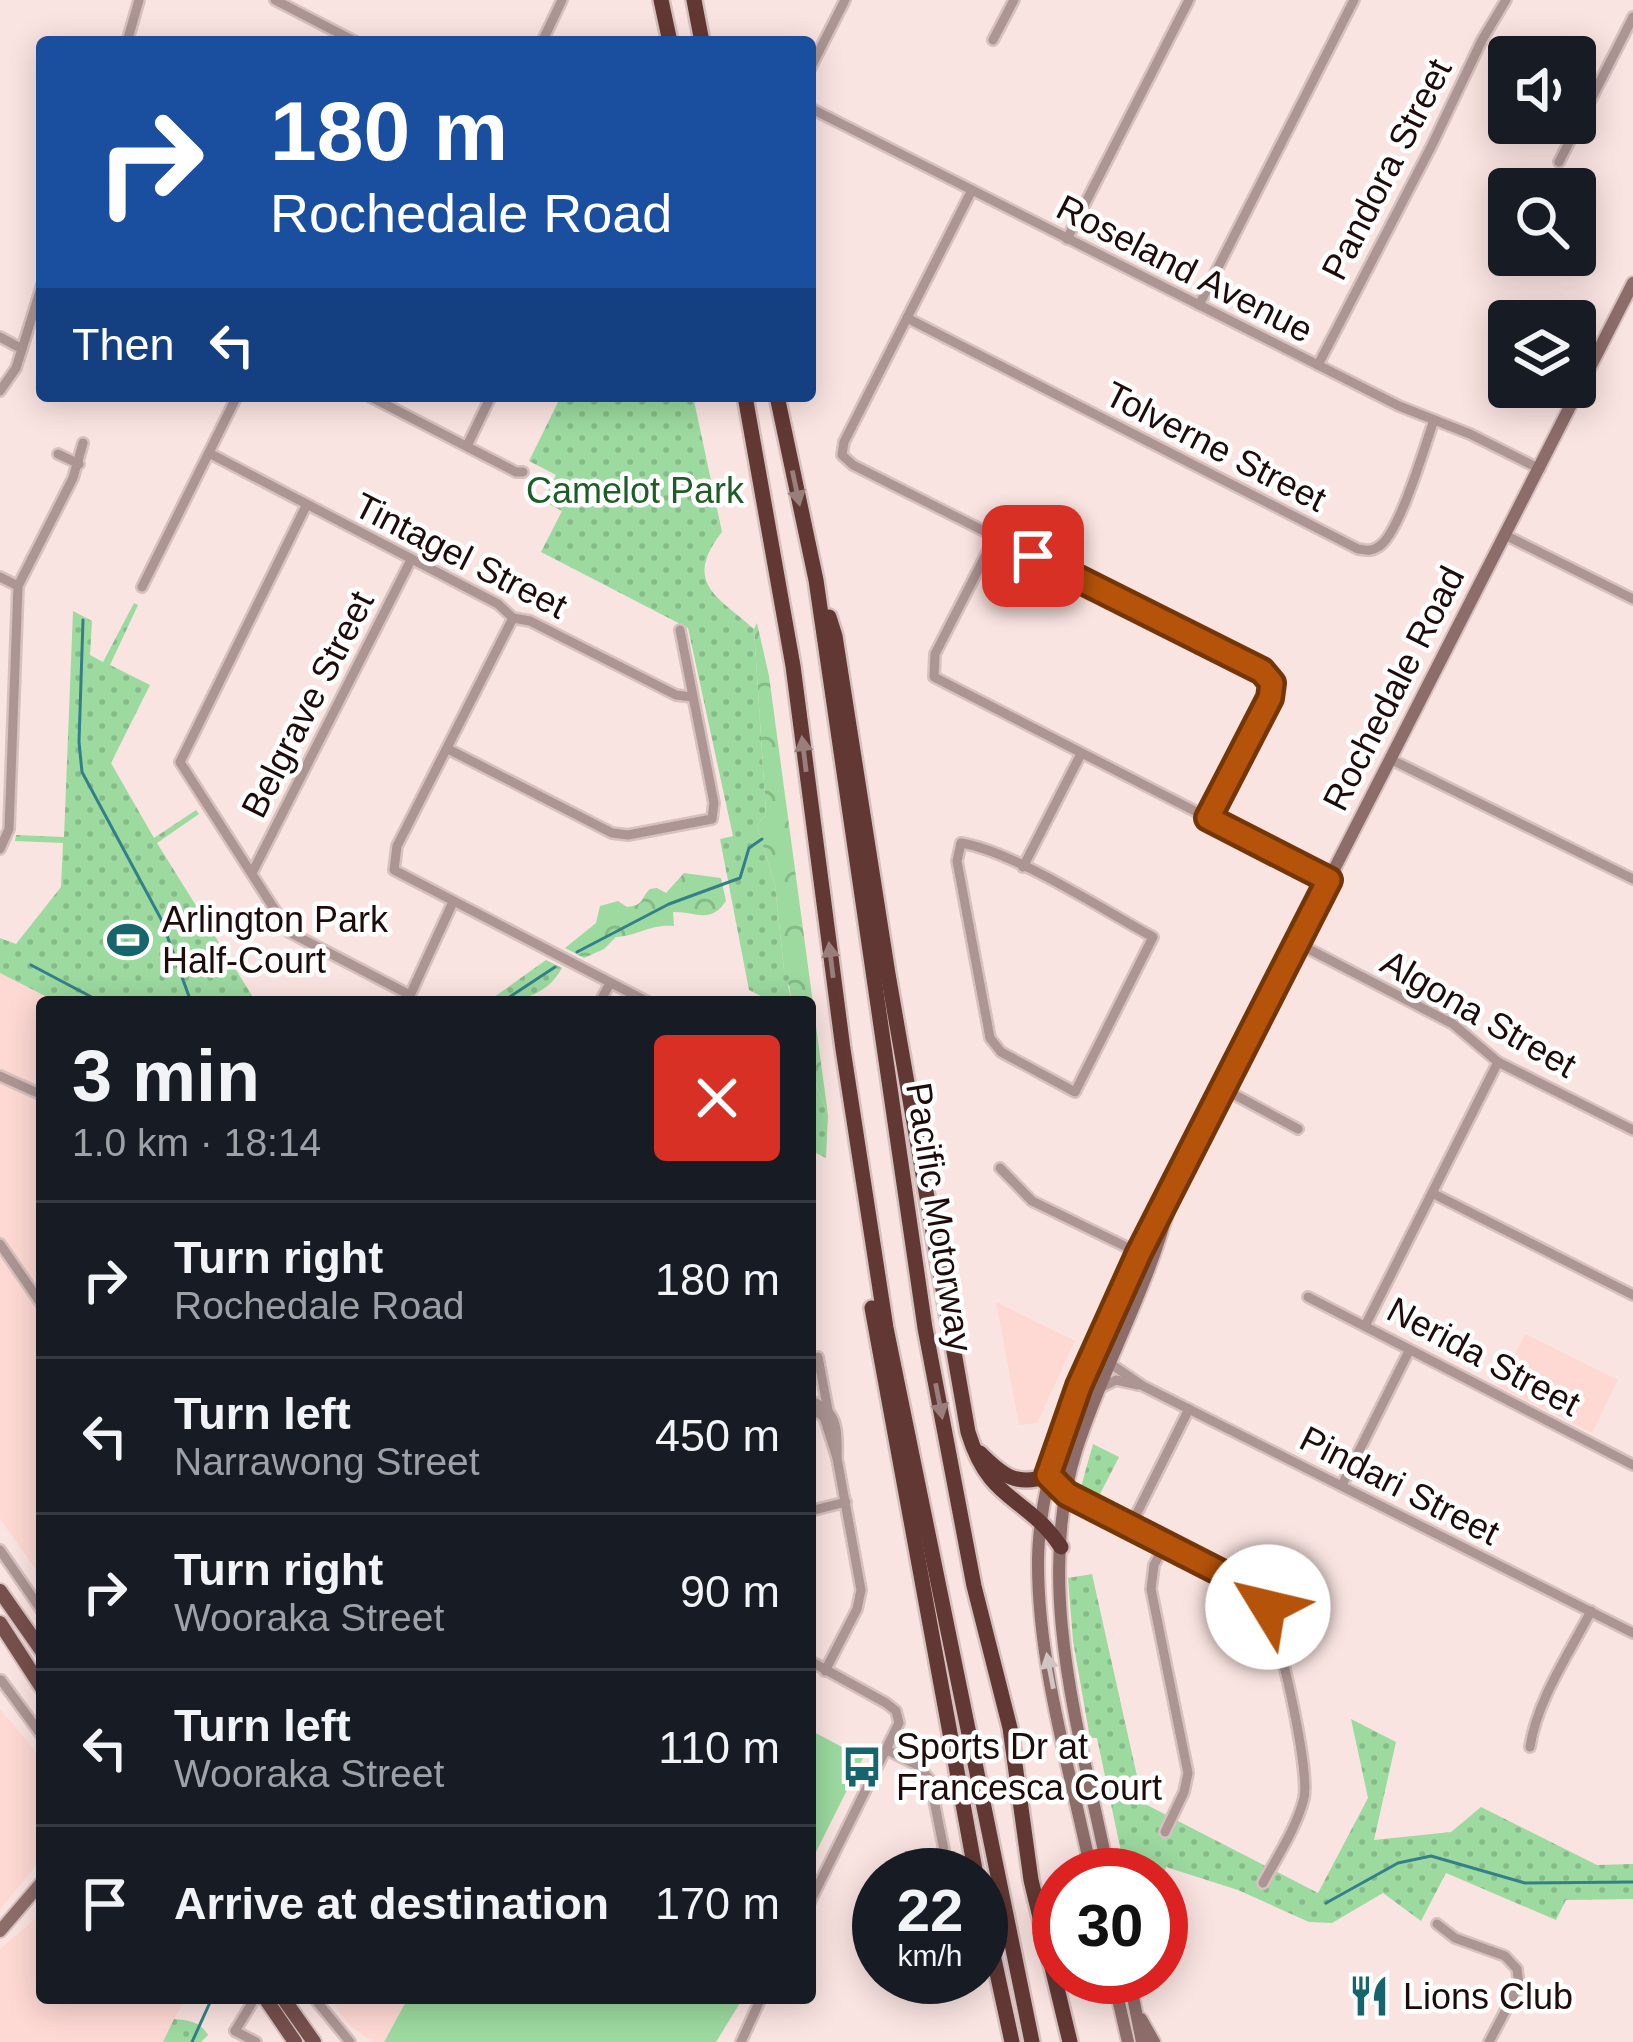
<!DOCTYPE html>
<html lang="en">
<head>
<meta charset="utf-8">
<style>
  :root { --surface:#171b24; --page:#242831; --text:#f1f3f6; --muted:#9ea1a6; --line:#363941 }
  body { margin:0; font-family:Arial,sans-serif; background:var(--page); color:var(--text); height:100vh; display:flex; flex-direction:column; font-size:45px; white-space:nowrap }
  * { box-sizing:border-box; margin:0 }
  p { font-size:39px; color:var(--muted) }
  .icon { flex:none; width:66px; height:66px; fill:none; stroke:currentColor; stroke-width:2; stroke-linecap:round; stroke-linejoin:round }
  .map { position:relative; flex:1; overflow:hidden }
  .panel { position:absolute; left:36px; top:996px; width:780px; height:1008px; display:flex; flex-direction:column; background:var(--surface); border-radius:12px; box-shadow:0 6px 30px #0003 }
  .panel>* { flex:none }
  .top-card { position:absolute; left:36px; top:36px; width:780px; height:366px; border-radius:12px; box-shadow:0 6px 30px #0003; background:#1a4fa0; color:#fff; overflow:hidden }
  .buttons { position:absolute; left:1488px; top:36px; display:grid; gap:24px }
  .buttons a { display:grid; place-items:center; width:108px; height:108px; border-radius:12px; background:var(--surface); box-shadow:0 6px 30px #0003; font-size:60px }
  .speed { position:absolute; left:852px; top:1848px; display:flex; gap:24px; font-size:60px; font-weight:700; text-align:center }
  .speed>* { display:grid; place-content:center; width:156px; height:156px; border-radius:50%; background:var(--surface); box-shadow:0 6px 30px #0003; line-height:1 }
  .speed small { font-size:30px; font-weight:400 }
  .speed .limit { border:18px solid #d22; background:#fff; color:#111 }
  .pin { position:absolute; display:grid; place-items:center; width:102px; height:102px; color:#fff; margin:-51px; border-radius:24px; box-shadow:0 6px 18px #0006 }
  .me { position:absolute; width:132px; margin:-66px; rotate:306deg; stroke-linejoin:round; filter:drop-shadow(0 0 9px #0008) }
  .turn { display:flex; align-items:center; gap:42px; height:252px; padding:0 36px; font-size:54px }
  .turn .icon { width:156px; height:156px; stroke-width:2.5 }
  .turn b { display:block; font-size:84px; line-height:102px }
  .then { display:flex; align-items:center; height:114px; padding:0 36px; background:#0003; gap:24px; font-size:45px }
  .round { display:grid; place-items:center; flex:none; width:126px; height:126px; border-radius:12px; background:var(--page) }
  .overview { display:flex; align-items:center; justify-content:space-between; height:204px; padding:0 36px }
  h1 { font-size:72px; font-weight:600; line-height:90px }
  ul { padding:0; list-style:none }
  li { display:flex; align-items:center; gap:36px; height:156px; padding:0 36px; border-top:3px solid var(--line) }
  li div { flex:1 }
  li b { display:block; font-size:45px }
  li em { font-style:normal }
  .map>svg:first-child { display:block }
  .built { fill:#fed9d4 }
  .green { fill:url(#green-dots) }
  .forest { fill:url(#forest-crowns) }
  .pitch { fill:#9cdaa0 }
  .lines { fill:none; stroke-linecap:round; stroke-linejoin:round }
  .stream { stroke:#348089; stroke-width:3 }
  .street-casing { stroke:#d7c1bf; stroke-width:14 }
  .secondary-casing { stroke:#d7c1bf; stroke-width:16 }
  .primary-casing { stroke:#d7c1bf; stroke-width:18 }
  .highway-casing { stroke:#d7c1bf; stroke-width:20 }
  .street { stroke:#ac9593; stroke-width:9 }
  .secondary { stroke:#8d6d69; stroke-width:12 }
  .primary { stroke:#76504c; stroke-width:14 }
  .highway { stroke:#623834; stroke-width:15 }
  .oneway { fill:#997e7b }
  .oneway2 { fill:#d1c5c3 }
  .route-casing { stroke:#753606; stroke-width:30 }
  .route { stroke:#b45309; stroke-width:21 }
  .labels { text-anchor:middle; stroke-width:9; stroke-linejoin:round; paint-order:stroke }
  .street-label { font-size:36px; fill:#1d0c0a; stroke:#fff }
  .park-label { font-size:36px; fill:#1e5d27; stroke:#fff }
  .poi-label { font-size:36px; fill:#1d0c0a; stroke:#fff; text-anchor:start }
</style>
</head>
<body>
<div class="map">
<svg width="1633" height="2042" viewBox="0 0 1633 2042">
  <defs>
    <pattern id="green-dots" width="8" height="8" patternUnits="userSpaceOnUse" patternTransform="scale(3)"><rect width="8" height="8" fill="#9cdaa0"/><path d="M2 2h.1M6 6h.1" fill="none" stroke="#86ba88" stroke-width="1.8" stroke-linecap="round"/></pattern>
    <pattern id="forest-crowns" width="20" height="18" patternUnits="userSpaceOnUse" patternTransform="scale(3)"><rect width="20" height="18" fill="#9cdaa0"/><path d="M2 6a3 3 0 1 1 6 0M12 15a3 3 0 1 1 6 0" fill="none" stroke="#86ba88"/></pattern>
  </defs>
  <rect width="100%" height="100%" fill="#fae4e1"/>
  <g class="built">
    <path d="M0,973L57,1002H42V1578L0,1519Z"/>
    <path d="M996,1302L1075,1341L1037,1423L1019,1425Z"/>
    <path d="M1525,1334L1618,1380L1592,1433L1498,1386Z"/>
    <path d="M0,1709L42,1759V1858L0,1910Z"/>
    <path d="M42,1913V1998H185L163,2042H0V1949Z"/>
    <path d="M330,1998H408L384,2042H373L349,2025Z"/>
  </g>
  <g class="green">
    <path d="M561,396H693L722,532C682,583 718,597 754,629L766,814L757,826L775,885L784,970L795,976L788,986L792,1002H773L749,990L720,839L733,836L688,628L541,552L562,511L543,501L556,475L529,461Z"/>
    <path d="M134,603L138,605L110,665L150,685L111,763L154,838L196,810L199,814L157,843L256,1002H57L0,973V938L16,944L61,887L63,843L15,841L16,835L64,837L73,611L92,621L90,655L103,662Z"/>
    <path d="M546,960L562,968C546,997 518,1002 487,1002Z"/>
    <path d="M810,1068L828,1115L826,1158L810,1150Z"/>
    <path d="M1093,1444L1119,1457L1099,1496L1081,1487Z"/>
    <path d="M1092,1574L1143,1803L1318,1893L1368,1798L1351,1719L1396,1742L1374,1840L1451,1832L1481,1807L1597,1865L1633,1864V1899L1566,1900L1556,1920L1446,1873L1421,1921L1383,1893L1332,1923L1309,1922L1238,1890L1166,1867L1161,1882V1875H1126L1097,1738H1090L1073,1641L1068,1578Z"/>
    <path d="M174,2019C188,2020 201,2022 208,2035L201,2042H163Z"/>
  </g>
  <g class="forest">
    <path d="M757,623L769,676L828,1115L810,1068V1002H792L788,980L794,976L784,970L775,885L757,826L766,814L754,629Z"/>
    <path d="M684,873L721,878L726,901C710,925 695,911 673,912L674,926C649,924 639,936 616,937L604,949L584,958L565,948L596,923L600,906L618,901L627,907C645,905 640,899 650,889L657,888L666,893Z"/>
  </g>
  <g class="pitch">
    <path d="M810,1730L863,1758L810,1864Z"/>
    <path d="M408,1998H743L716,2042H384Z"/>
  </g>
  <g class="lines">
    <g class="stream">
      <path d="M83,620L79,742L82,772L161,919L191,1002"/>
      <path d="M577,952L669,904L740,878L749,848L762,839"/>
      <path d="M31,965L101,1002"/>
      <path d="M502,1002L555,967"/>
      <path d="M1326,1903L1398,1863L1431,1856L1525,1883L1633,1882"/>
      <path d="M192,2042L212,1998"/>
    </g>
    <g class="street-casing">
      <g id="street">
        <path d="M275,0L356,42"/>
        <path d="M993,40L1014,0"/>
        <path d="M127,42L139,0"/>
        <path d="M542,42L562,0"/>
        <path d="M810,69L845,0"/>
        <path d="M810,108L1399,406L1470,434L1540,469"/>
        <path d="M1559,162L1633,17"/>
        <path d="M972,190L844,442L842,455L853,465L1262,671L1272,683L1270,698L1208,818"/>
        <path d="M1067,239L1189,0"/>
        <path d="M1199,305L1354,0"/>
        <path d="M907,318L1358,549C1367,550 1370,552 1378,547C1399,536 1425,445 1434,420"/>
        <path d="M0,337L22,349"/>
        <path d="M1318,365L1432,145L1482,40L1506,0"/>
        <path d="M0,391L16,368L42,285"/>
        <path d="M369,396L516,472H523"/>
        <path d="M467,446L491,396"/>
        <path d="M209,453L498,604L513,618L530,621L676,695L692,697"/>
        <path d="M58,454L79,464"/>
        <path d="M306,506L180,762L289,932L408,994"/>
        <path d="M1505,535L1633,599"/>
        <path d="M995,537L935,654L934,677L1329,880"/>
        <path d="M0,577L18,586L9,829L0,849"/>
        <path d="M18,586L73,478L83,443"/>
        <path d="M142,587L237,396"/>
        <path d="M513,618L397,846L394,870L648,1002"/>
        <path d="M448,749L612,833L628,835L712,819L714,803L680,630"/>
        <path d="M1390,759L1633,879"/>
        <path d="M961,843C1013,851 1103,910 1153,937L1075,1092L1001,1052L990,1038L957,861Z"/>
        <path d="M1023,867L1081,754"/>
        <path d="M252,873L411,560"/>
        <path d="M1297,943L1453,1024L1498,1062L1633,1130"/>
        <path d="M407,1002L453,902"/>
        <path d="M600,1002L610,983"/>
        <path d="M0,1076L42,1095"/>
        <path d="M1224,1089L1298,1129"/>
        <path d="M1000,1168L1032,1201L1143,1255"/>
        <path d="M1432,1193L1633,1295"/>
        <path d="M0,1244L42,1305"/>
        <path d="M1308,1297L1633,1465"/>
        <path d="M1366,1324L1498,1062"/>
        <path d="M818,1357L828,1410"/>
        <path d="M1105,1360L1143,1386L1633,1633"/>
        <path d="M1100,1388L1116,1380L1138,1385"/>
        <path d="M810,1401C838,1409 838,1431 837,1458L824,1417L810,1407"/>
        <path d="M1050,1478L1067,1494L1253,1589L1263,1598C1278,1626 1310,1769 1304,1798C1297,1827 1277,1857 1263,1883"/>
        <path d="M1342,1485L1409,1351"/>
        <path d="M810,1511L846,1502"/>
        <path d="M1131,1525L1189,1409"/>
        <path d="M1165,1544L1154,1565L1151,1589L1188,1773L1184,1792L1165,1832"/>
        <path d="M0,1550L42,1611"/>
        <path d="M810,1661L886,1703L896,1711L899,1723L810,1902"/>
        <path d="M825,1671L857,1609L861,1590L837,1458"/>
        <path d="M1,1680L42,1736"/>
        <path d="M1530,1747C1537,1700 1569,1654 1591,1611"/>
        <path d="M887,1750L919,1766L930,1780L949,1875"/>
        <path d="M1437,1924L1455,1938L1505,1956L1517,1969L1519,1985L1489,2042"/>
        <path d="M314,1998L350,2042"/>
        <path d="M235,2031L255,1998"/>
        <path d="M235,2031L256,2042"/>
        <path d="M741,2042L761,1998"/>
      </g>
    </g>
    <g class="secondary-casing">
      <g id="secondary">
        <path d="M1092,1875C1071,1773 1038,1667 1038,1563C1038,1520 1048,1476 1060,1435L1163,1205L1633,283"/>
        <path d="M1109,1875C1082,1740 1033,1588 1076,1451C1103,1367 1148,1289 1170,1203"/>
        <path d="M0,1931L42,1882"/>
        <path d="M1113,1977L1128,2042"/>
        <path d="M1129,1977L1142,2042"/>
        <path d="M1141,2019L1154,2042"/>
      </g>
    </g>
    <g class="primary-casing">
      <g id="primary">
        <path d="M0,1591L42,1651"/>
        <path d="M0,1623L42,1688"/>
        <path d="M265,1998L295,2042"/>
        <path d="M283,1998L314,2042"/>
      </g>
    </g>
    <g class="highway-casing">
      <g id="highway">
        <path d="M661,0L670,42"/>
        <path d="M694,0L702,42"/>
        <path d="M745,396L793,666L843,1049L886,1328L1032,2042"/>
        <path d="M777,396L816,580L925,1328L974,1586L1010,1728L1031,1880L1070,2042"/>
        <path d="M829,617L835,636L888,974L968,1432C990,1504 1025,1494 1061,1547"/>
        <path d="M872,1308L976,1875"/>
        <path d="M980,1453C1002,1475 1017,1488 1049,1475"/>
        <path d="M981,1899L1012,2042"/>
      </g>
    </g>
    <use href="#street" class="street"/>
    <use href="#secondary" class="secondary"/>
    <use href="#primary" class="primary"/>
    <use href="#highway" class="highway"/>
  </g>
  <defs><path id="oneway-solid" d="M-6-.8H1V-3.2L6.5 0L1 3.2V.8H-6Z" transform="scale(3)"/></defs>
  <g class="oneway">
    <use href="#oneway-solid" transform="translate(796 488) rotate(78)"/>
    <use href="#oneway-solid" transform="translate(804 754) rotate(-97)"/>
    <use href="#oneway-solid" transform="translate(831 960) rotate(-97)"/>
    <use href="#oneway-solid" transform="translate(939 1401) rotate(79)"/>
  </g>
  <use class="oneway2" href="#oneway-solid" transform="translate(1050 1671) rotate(-101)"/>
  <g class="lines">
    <g class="route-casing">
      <path id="route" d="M1033,556L1262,671L1272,683L1270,698L1208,818L1329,880L1139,1253L1079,1386L1048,1475L1067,1494L1253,1589L1268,1607"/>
    </g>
    <use href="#route" class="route"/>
  </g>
  <defs>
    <g id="stadium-bare" transform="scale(3.24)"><path d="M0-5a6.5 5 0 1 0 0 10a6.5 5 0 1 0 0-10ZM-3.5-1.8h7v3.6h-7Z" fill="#16646c" stroke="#fff" stroke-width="2.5" paint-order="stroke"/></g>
    <g id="bus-bare" transform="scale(3.24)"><path d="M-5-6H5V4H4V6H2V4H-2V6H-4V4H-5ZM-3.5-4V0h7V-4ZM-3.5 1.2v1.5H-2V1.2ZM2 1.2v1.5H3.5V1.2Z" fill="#16646c" stroke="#fff" stroke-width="2.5" paint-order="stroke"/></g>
    <g id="restaurant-bare" transform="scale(3.24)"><path d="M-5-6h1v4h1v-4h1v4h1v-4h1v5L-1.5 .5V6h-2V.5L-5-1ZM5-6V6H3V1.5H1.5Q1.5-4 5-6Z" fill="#16646c" stroke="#fff" stroke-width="2.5" paint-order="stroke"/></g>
  </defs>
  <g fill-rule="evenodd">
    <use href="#stadium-bare" x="128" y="940"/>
    <use href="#bus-bare" x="862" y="1767"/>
    <use href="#restaurant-bare" x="1369" y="1996"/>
  </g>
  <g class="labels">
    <g class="street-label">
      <text transform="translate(1386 169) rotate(-63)" y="13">Pandora Street</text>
      <text transform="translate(1185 268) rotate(27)" y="13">Roseland Avenue</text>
      <text transform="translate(1216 446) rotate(27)" y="13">Tolverne Street</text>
      <text transform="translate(461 555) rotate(27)" y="13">Tintagel Street</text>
      <text transform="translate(1393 688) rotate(-63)" y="13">Rochedale Road</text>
      <text transform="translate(307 704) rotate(-63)" y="13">Belgrave Street</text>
      <text transform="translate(1479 1013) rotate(30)" y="13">Algona Street</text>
      <text transform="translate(940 1217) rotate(81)" y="13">Pacific Motorway</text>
      <text transform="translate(1484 1356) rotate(28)" y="13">Nerida Street</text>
      <text transform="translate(1400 1485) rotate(27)" y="13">Pindari Street</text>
    </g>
    <g class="park-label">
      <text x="635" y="503">Camelot Park</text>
    </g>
    <g class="poi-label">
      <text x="162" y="932">Arlington Park<tspan x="162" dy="41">Half-Court</tspan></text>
      <text x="896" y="1759">Sports Dr at<tspan x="896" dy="41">Francesca Court</tspan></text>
      <text x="1403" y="2009">Lions Club</text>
    </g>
  </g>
</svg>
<div class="buttons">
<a><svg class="icon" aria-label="sound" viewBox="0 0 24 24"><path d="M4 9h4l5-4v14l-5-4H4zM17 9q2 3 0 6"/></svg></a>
<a><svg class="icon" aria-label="search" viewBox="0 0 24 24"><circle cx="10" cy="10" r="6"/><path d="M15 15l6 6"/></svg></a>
<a><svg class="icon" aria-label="layers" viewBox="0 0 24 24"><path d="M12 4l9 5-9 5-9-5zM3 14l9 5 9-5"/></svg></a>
</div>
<div class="speed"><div>22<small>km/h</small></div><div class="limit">30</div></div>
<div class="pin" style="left:1033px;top:556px;background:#d93025"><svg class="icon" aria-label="arrive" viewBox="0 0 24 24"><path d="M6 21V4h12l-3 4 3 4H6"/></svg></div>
<svg class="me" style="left:1268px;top:1607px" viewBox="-20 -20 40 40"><circle r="19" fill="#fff"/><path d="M0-13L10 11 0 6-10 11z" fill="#b45309"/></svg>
<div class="top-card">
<div class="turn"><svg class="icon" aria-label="right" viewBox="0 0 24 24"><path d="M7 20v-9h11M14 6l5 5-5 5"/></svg><div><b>180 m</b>Rochedale Road</div></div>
<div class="then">Then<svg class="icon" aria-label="left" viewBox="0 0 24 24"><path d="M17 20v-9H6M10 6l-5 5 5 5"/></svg></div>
</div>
<section class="panel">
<div class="overview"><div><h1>3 min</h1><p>1.0 km · 18:14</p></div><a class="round" style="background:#d93025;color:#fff"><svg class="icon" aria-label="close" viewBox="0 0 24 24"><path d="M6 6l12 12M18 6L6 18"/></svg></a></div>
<ul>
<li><svg class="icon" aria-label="right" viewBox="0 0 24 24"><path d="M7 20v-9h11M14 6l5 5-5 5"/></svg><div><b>Turn right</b><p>Rochedale Road</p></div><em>180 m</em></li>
<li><svg class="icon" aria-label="left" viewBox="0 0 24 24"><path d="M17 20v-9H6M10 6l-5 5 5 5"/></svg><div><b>Turn left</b><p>Narrawong Street</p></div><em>450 m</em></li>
<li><svg class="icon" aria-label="right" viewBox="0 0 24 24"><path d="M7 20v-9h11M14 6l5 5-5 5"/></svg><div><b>Turn right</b><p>Wooraka Street</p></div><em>90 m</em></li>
<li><svg class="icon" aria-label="left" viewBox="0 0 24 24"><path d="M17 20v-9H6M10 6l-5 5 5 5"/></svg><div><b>Turn left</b><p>Wooraka Street</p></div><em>110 m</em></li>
<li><svg class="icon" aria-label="arrive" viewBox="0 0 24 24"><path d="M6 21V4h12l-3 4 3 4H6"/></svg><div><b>Arrive at destination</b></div><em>170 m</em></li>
</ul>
</section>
</div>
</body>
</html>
